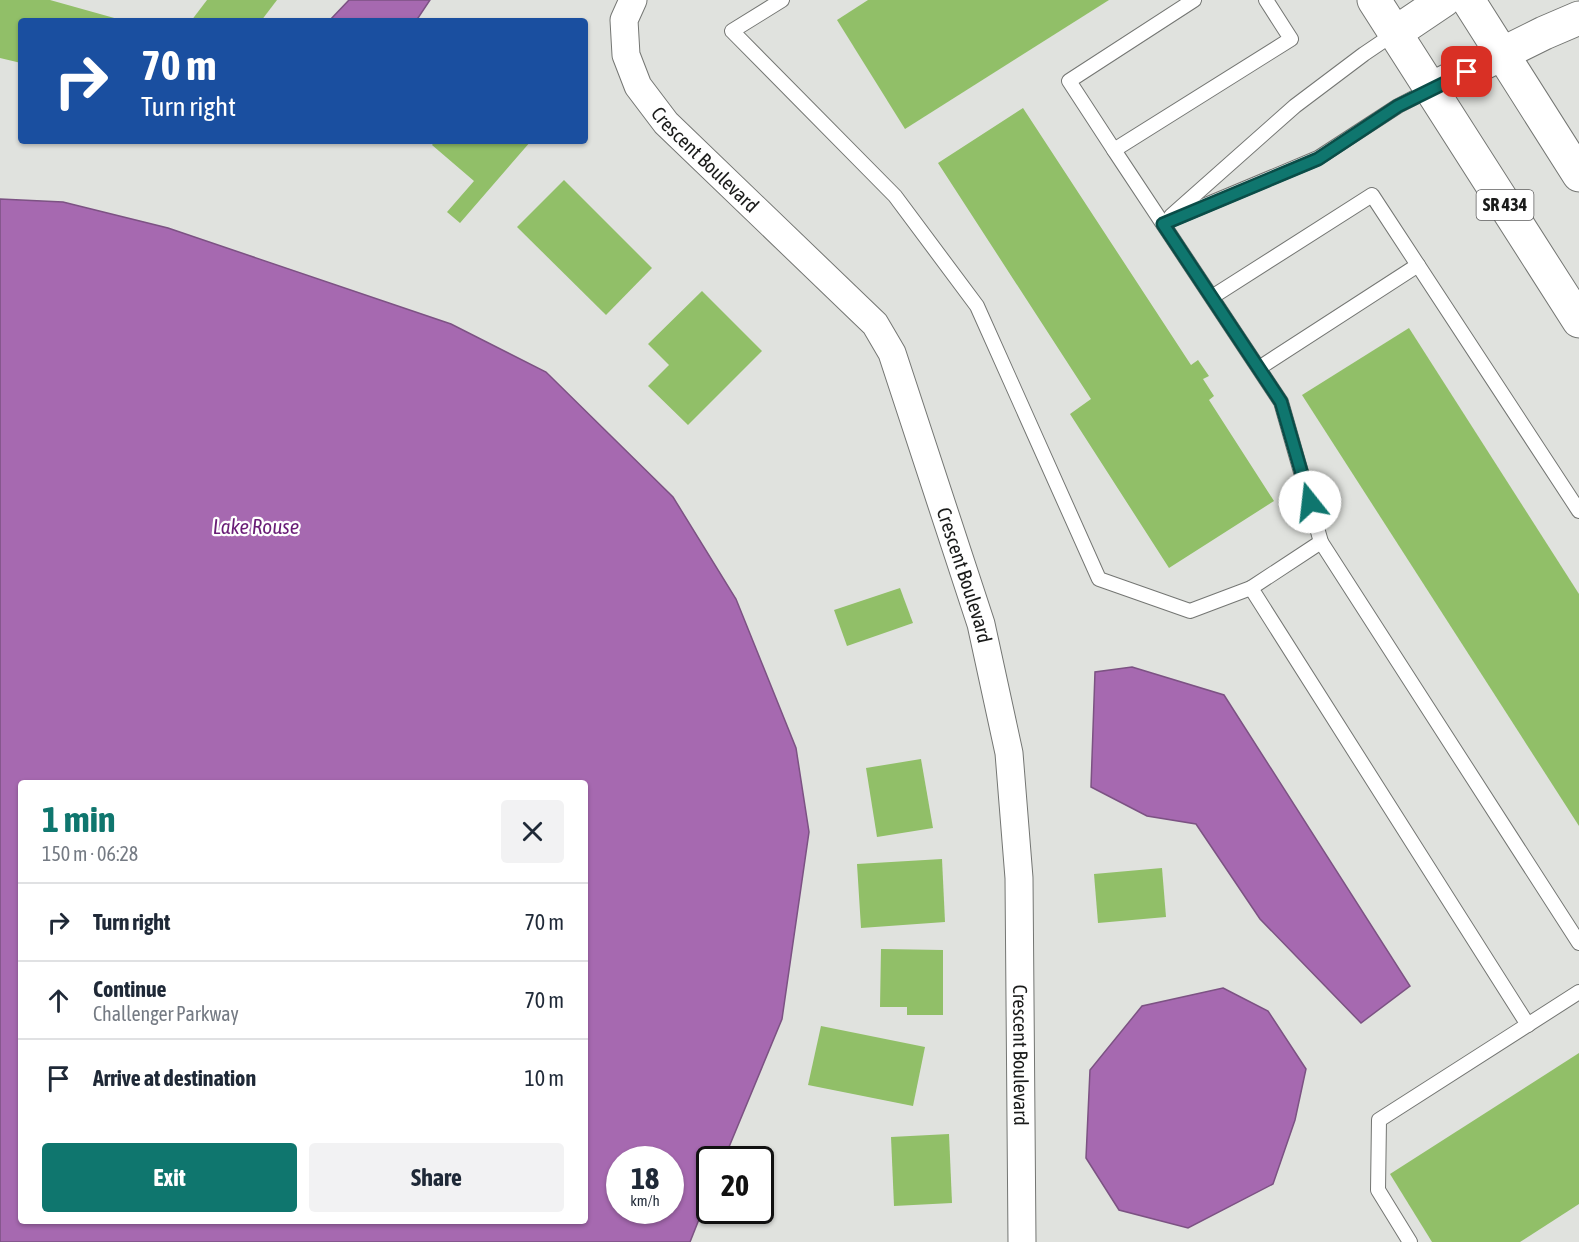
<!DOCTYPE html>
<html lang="en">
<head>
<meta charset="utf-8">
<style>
  :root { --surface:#fff; --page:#f2f2f3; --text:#1f2937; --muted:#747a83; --line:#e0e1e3; --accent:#0f766e }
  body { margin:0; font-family:"Asap Condensed",sans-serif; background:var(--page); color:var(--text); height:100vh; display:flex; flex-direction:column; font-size:22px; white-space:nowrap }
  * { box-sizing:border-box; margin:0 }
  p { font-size:20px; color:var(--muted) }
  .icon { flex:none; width:33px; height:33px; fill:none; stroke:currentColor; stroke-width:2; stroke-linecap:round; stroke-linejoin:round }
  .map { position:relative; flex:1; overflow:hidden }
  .drawer { position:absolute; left:18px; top:780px; width:570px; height:444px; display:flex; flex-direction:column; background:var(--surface); border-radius:6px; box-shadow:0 2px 4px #0004 }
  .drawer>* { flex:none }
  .banner { position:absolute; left:18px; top:18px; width:570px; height:126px; border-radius:6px; box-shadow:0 2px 4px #0004; background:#1a4fa0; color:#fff; overflow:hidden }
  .speed { position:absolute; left:606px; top:1146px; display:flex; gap:12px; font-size:30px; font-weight:700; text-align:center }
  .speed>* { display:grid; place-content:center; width:78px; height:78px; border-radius:50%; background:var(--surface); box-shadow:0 2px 4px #0004; line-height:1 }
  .speed small { font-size:15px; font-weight:400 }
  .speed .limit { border:3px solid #111; border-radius:9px; background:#fff; color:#111 }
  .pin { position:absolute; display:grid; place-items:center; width:51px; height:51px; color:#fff; margin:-26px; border-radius:12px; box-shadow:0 3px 9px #0006 }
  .me { position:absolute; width:66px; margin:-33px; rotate:344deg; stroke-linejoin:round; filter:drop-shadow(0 0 4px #0008) }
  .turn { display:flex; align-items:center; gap:21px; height:126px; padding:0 24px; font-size:27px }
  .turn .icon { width:78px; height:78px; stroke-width:2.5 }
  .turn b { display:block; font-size:42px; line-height:51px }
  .round { display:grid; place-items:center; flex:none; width:63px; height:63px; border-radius:6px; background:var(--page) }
  .head { display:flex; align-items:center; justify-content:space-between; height:102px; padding:0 24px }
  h1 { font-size:36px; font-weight:700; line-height:45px; color:var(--accent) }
  .action { display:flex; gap:12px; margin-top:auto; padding:12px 24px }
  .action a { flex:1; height:69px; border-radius:6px; background:var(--accent); color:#fff; font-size:24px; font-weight:700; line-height:69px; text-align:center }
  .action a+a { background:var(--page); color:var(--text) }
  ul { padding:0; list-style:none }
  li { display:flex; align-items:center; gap:18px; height:78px; padding:0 24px; border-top:2px solid var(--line) }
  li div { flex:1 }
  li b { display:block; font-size:22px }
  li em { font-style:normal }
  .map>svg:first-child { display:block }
  .water { fill:#a669b0; stroke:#7c5283; stroke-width:1.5; fill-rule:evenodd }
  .building { fill:#91bf68 }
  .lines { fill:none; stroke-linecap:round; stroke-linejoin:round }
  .lane-casing { stroke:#747673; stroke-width:16 }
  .street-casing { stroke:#747673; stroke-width:29 }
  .secondary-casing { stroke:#747673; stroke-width:35 }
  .primary-casing { stroke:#747673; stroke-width:35 }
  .lane { stroke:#fff; stroke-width:14 }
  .street { stroke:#fff; stroke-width:27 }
  .secondary { stroke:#fff; stroke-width:33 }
  .primary { stroke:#fff; stroke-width:33 }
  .route-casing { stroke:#0a4d48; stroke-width:15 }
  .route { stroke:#0f766e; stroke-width:10 }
  .labels { text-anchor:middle; stroke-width:4.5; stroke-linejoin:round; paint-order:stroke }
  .shield { fill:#fff; stroke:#5f5f5f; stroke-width:1.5 }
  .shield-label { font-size:18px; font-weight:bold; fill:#1a1b1a }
  .street-label { font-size:20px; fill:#1a1b1a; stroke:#fff }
  .water-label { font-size:21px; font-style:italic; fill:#691d76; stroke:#fff }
</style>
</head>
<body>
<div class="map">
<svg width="1579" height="1242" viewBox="0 0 1579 1242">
  <rect width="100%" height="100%" fill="#e0e2de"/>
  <g class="water">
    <path d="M349,0H430L416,21H329Z"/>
    <path d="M0,199L63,202L168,228L451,324L546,372L673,497L736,599L796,748L809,832L782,1019L724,1159L710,1160L709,1194L690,1242H0ZM21,783H585V1221H21ZM620,1160H670V1210H620Z"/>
    <path d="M1132,667L1224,695L1410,986L1361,1023L1260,919L1196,824L1147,816L1091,787L1095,672Z"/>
    <path d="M1223,988L1268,1011L1306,1069L1295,1120L1273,1184L1188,1228L1119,1210L1086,1158L1090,1070L1142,1006Z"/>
  </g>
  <g class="building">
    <path d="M0,0H50L125,21H21V63L0,58Z"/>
    <path d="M207,0H277L261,21H191Z"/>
    <path d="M868,0H1109L905,129L837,20Z"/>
    <path d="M1023,108L1191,365L1198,360L1209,376L1203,379L1214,396L1209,400L1274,501L1169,568L1070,414L1091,399L938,163Z"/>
    <path d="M435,141H531L460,223L447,212L474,181L432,145Z"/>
    <path d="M564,180L652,268L606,315L517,227Z"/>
    <path d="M702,291L762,351L688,425L648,386L669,365L648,344Z"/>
    <path d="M1409,328L1579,594V826L1302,395Z"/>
    <path d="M900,588L913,623L847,646L834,610Z"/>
    <path d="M921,759L933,828L877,837L866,768Z"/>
    <path d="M942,859L945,922L861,928L857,864Z"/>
    <path d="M1162,868L1166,917L1098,923L1094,874Z"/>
    <path d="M881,949L943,950V1015H907V1007H880Z"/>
    <path d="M821,1026L925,1047L913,1106L808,1085Z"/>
    <path d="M1579,1053V1204L1520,1242H1432L1390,1174Z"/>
    <path d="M949,1134L952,1203L894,1206L891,1137Z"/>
  </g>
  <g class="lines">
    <g class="lane-casing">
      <g id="lane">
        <path d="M782,0L732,31L895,196L977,306L1099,579L1190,611L1251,588"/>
        <path d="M1266,0L1291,39L1114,150L1281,402L1321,542L1579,943"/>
        <path d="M1114,150L1069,81L1194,0"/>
        <path d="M1171,216L1295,106L1364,54L1395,33"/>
        <path d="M1163,223L1318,158L1398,106L1431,89"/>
        <path d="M1212,297L1372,195L1579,511"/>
        <path d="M1259,368L1418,265"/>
        <path d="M1321,542L1251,588L1528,1025"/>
        <path d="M1410,1242L1378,1190L1379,1120L1579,992"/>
      </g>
    </g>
    <g class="street-casing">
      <g id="street">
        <path id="s1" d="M633,0L624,20L626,55L638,86L666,123L875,324L892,353L981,624L1009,753L1019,878L1022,1242"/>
      </g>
    </g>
    <g class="secondary-casing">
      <g id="secondary">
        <path d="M1395,33L1444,0"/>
        <path d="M1431,89L1544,33L1579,18"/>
      </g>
    </g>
    <g class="primary-casing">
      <g id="primary">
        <path d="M1374,0L1579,321"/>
        <path d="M1468,0L1579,175"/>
      </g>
    </g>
    <use href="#lane" class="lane"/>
    <use href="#street" class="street"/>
    <use href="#secondary" class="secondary"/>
    <use href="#primary" class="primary"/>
  </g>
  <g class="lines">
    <g class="route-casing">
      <path id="route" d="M1310,502L1281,402L1163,224L1318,159L1398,106L1467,72"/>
    </g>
    <use href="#route" class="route"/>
  </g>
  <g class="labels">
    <rect class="shield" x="1476.5" y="190" width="57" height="30" rx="4.5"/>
    <g class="shield-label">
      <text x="1505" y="211">SR 434</text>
    </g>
    <g class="street-label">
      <text dy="7" stroke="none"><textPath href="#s1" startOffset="190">Crescent Boulevard</textPath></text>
      <text dy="7" stroke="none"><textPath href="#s1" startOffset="694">Crescent Boulevard</textPath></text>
      <text dy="7" stroke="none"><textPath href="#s1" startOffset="1180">Crescent Boulevard</textPath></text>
    </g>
    <g class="water-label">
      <text x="256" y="534">Lake Rouse</text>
    </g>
  </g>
</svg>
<div class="speed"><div>18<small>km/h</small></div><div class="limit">20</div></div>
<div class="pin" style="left:1467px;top:72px;background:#d93025"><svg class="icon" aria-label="arrive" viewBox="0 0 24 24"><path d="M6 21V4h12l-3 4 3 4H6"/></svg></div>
<svg class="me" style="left:1310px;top:502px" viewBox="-20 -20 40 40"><circle r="19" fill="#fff"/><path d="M0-13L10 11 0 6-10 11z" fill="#0f766e"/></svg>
<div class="banner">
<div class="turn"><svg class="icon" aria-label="right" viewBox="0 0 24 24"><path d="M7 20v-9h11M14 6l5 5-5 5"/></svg><div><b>70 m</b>Turn right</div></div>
</div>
<section class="drawer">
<div class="head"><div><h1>1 min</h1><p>150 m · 06:28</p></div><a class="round"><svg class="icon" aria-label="close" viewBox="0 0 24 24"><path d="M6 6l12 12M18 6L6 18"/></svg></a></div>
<ul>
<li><svg class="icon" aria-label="right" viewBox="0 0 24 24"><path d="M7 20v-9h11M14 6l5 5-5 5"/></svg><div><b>Turn right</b></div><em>70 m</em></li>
<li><svg class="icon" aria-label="ahead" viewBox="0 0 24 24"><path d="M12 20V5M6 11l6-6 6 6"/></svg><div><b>Continue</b><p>Challenger Parkway</p></div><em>70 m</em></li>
<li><svg class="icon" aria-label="arrive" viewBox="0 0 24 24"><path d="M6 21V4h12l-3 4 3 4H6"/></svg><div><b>Arrive at destination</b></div><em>10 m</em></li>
</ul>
<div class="action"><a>Exit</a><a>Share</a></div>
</section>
</div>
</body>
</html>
